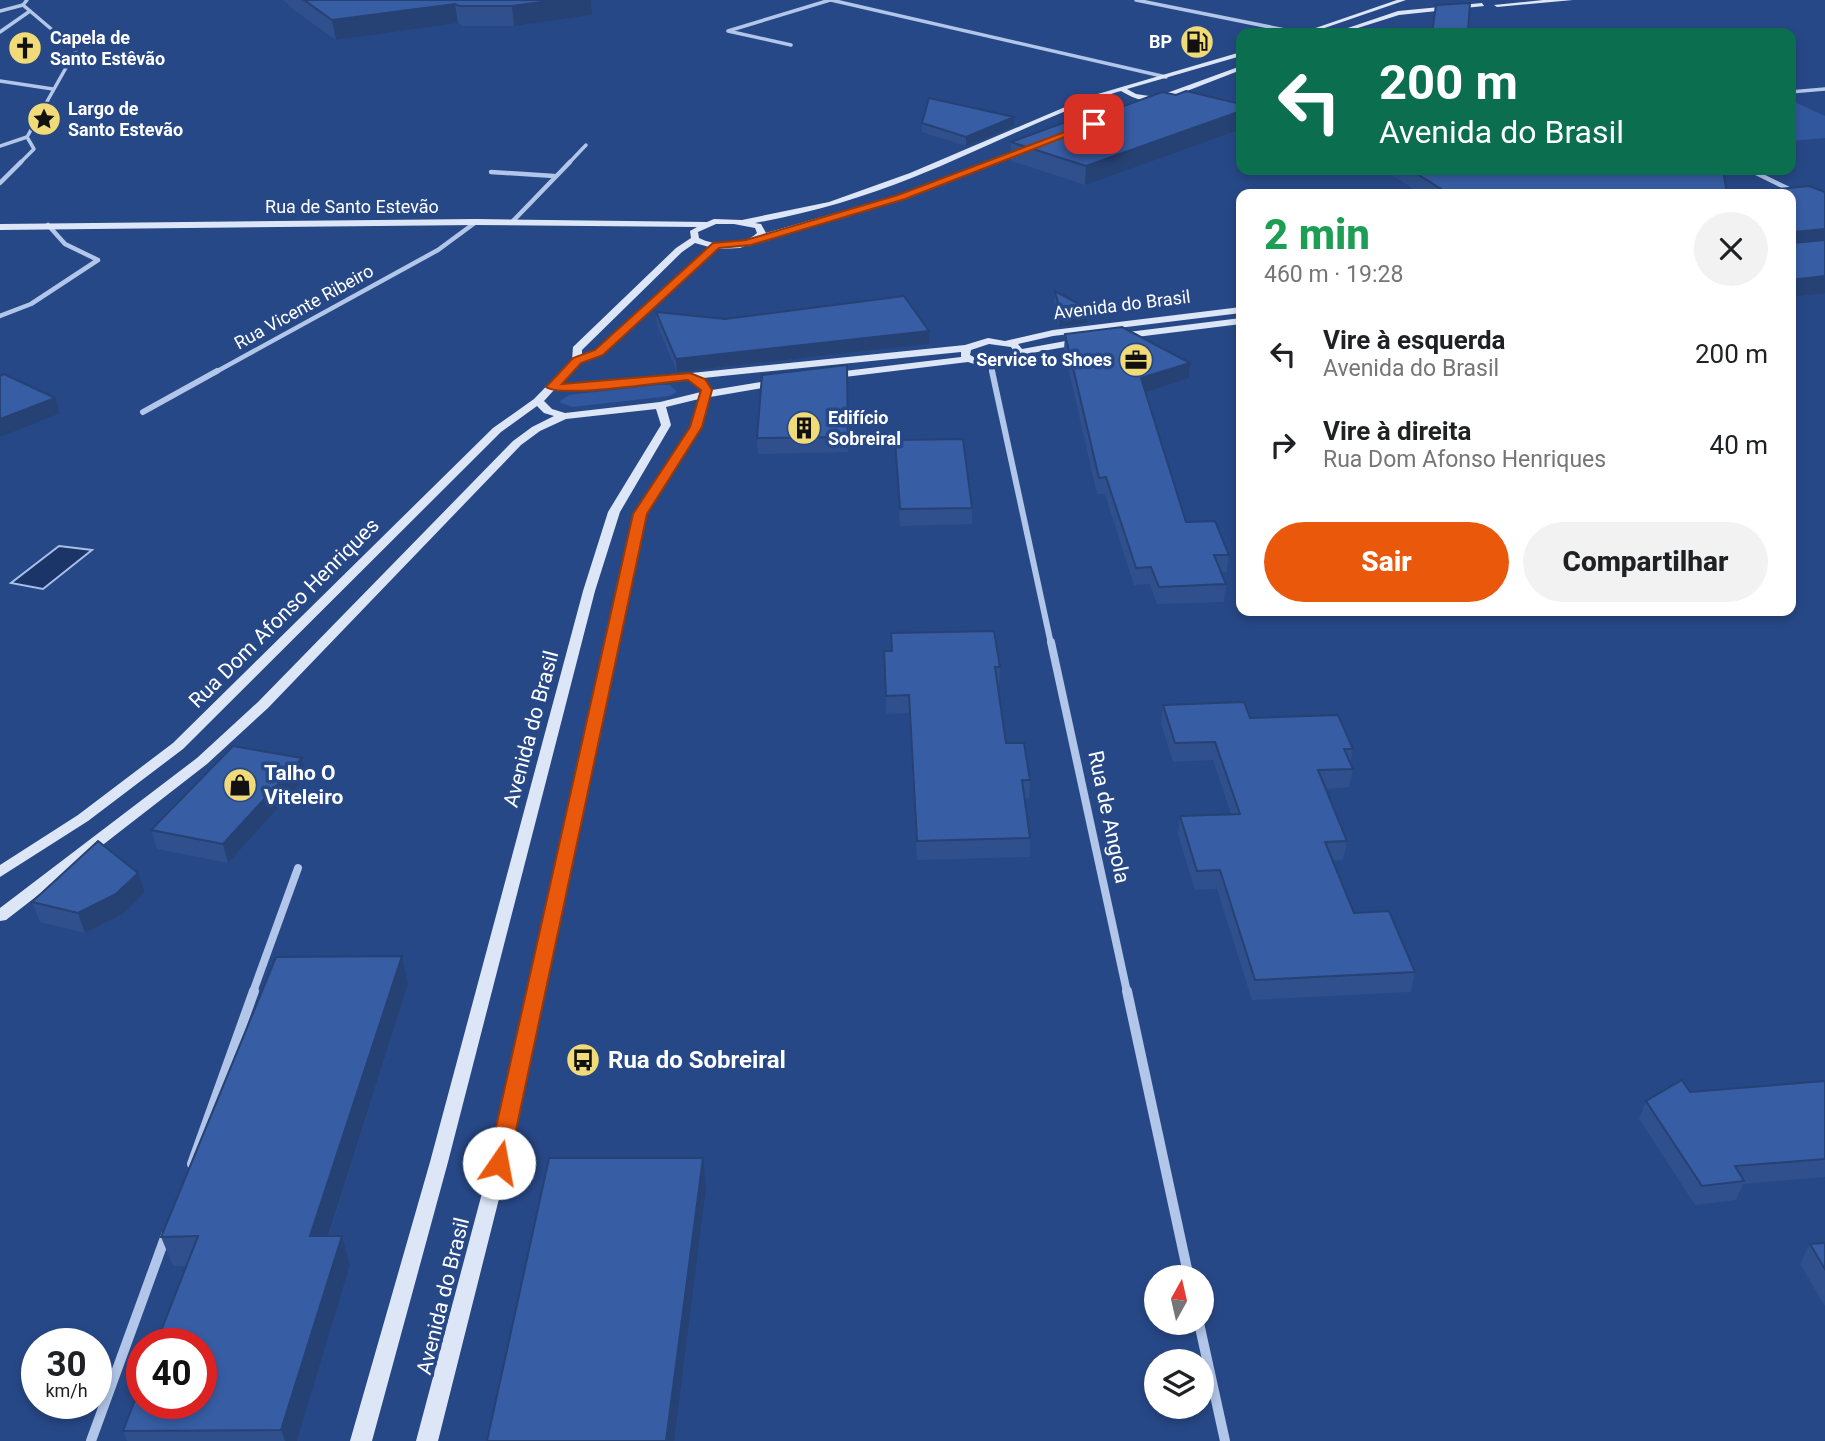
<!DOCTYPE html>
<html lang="pt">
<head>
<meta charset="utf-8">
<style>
  :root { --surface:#fff; --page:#f2f2f2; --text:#202124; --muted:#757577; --accent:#ea580c }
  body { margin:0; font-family:Roboto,sans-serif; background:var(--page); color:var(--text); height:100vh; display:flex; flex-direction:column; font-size:26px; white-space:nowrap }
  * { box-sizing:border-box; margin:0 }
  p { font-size:23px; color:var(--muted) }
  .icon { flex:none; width:38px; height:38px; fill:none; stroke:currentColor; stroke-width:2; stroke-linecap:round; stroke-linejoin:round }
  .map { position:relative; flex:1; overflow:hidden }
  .drawer { position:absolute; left:1236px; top:189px; width:560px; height:427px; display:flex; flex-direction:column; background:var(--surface); border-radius:14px; box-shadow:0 4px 10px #0003 }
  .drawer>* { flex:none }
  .guide { position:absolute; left:1236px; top:28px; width:560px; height:147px; border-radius:14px; box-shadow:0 4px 10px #0003; background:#0b6e4f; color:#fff; overflow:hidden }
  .needle { width:46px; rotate:8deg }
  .fabs { position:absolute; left:1144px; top:1265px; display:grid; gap:14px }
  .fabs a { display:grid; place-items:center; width:70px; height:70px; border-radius:50%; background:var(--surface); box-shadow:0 4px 10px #0003; font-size:35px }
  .speed { position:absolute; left:21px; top:1328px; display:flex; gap:14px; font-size:35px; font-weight:700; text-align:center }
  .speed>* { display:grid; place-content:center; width:91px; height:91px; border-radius:50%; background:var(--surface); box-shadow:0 4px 10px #0003; line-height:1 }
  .speed small { font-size:18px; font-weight:400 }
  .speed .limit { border:10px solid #d22; background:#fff; color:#111 }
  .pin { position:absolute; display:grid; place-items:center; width:60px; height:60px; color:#fff; margin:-30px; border-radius:14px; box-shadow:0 4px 10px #0006 }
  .me { position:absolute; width:77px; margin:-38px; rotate:12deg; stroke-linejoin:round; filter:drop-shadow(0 0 5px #0008) }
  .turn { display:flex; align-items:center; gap:24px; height:147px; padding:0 28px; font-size:32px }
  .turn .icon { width:91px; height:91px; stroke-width:2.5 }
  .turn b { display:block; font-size:49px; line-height:60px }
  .round { display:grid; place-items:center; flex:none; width:74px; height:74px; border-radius:37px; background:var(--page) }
  .headline { display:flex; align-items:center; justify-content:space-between; height:119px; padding:0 28px }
  h1 { font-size:42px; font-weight:800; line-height:52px; color:#1e9e55 }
  .action { display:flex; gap:14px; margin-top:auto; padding:14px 28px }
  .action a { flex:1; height:80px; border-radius:42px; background:var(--accent); color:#fff; font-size:28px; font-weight:800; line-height:80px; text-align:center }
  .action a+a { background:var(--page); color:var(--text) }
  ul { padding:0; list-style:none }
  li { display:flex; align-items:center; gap:21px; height:91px; padding:0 28px }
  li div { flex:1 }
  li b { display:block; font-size:26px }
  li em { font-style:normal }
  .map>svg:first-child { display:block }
  .green { fill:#31589f }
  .water { fill:#1b3568; stroke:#a7bfe9; stroke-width:2 }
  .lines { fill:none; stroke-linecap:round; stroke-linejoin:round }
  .street-far4 { stroke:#b2c6e9; stroke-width:3.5 }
  .street-far3 { stroke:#b2c6e9; stroke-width:4.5 }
  .street-far2 { stroke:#b2c6e9; stroke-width:6 }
  .street-far1 { stroke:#b2c6e9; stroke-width:8 }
  .street { stroke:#b2c6e9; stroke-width:10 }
  .secondary { fill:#dde6f7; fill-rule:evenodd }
  .wall { fill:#2f508d }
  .shaded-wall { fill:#264173 }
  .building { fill:#375da4; stroke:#264173; stroke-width:2 }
  .route { fill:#ea580c; stroke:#983908; stroke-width:2 }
  .labels { text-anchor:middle; stroke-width:7; stroke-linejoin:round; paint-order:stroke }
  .far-poi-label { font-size:18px; font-weight:bold; fill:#fff; stroke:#274887; text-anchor:start }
  .far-street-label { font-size:18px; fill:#fff; stroke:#274887 }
  .street-label { font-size:21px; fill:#fff; stroke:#274887 }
  .poi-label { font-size:21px; font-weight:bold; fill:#fff; stroke:#274887; text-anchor:start }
  .near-poi-label { font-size:24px; font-weight:bold; fill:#fff; stroke:#274887; text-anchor:start }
</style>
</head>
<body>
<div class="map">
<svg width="1825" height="1441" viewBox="0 0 1825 1441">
  <rect width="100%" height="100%" fill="#274887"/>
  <g class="green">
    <path d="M1790,100L1825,116V138L1790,141Z"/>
    <path d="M658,385H670L677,392L669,396L572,407L559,402L569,395Z"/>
  </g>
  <path class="water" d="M59,546L92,550L43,589L11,583Z"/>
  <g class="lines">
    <g class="street-far4">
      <path d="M831,0L1166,77"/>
      <path d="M1136,0L1300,33"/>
      <path d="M0,11L23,5"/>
      <path d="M0,32L30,11"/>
      <path d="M791,45L728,31L830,0"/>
      <path d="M0,81L53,89"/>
      <path d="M1790,92L1825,89"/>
      <path d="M0,146L27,137L76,50L23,5L27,0"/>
      <path d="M19,164L34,149L27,137"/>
      <path d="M568,164L586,145"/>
    </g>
    <g class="street-far3">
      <path d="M1750,170L1793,191"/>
      <path d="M491,172L554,176"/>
      <path d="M0,183L21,162"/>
      <path d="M512,222L570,162"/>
      <path d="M0,316L31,304L98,260L65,244L48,225"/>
      <path d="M991,365L993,373"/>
      <path d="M214,373L438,250L476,222"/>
    </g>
    <g class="street-far2">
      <path d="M992,371L1051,644"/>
      <path d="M143,412L217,371"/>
    </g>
    <g class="street-far1">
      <path d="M1051,642L1127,992"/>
      <path d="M253,992L298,868"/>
    </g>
    <g class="street">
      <path d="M1127,991L1189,1278"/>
      <path d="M192,1164L254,991"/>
      <path d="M1199,1323L1225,1441"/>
      <path d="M91,1441L166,1235"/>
    </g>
    <g class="secondary">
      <path d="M1397,0H1406L1310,33H1301Z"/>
      <path d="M1543,0H1573L1497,7L1494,5Z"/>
      <path d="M1482,3L1484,6L1399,15L1342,33H1333L1398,11Z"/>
      <path d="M1241,52V56L1127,89L1136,94L1156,97L1241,66V70L1161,101C1148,104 1132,98 1121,91L1117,92C1047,115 982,150 914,177C862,198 810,213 755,223L761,224L766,233L898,195L1025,147L1032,149L904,199L760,240L740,248L718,249L603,354L581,363L560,384L575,385L965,345L988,338L1005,341L1053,330L1241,307V313L1053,336L1018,344L1022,349L1082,338L1087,341L1082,344L1026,354L1019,362L1001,368H986L968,362L828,379L823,376L828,373L961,357V352L703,378L712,390L780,379L785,382L780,385L710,397L701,427L646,515L508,1163L438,1441H416L490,1163L634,515L691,427L699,399L666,407L671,425L620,512L595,591L448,1162L372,1441H350L430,1162L583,591L608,512L661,425L656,409L566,419L540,431L521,445L268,708L207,764L6,920L0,921V908L197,758L258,702L513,441L532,427L554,416L544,413L537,406L501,432L183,749L88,821L0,877V865L78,815L173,743L493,428L534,399L572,360L573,347L676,248L691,238L690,231L697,227L476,225L0,230V224L476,219L707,222L714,219L742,220L829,202L910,173L1091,96ZM716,224H734L755,228L757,233C742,247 717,247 699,238L698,232ZM695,243L709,247L595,350L582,355V350L682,252ZM989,344L1011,347L1016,354C1001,365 985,364 970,355L971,350ZM689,379L697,383L701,392L660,402L565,413L552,409L544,401L554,390L575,391Z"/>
      <path d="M1241,318V324L1120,339L1115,336L1120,333Z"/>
    </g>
  </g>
  <g class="wall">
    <path d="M283,0H591L592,15L514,26H462L458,23L336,40L294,10Z"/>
    <path d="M1176,95L1085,185L1011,161V142Z"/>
    <path d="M1014,117V126L966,146L922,132V123Z"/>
    <path d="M1384,170H1723L1727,194H1421Z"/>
    <path d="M1055,291L1087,323L1059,327L1054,306Z"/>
    <path d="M656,312L725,319L929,331V344L677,372L657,325Z"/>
    <path d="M1065,334L1190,363L1189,378L1145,392L1186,522L1229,555L1227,572H1221L1226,584L1224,602L1157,604L1150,584L1134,585L1105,494H1097L1064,349Z"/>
    <path d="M847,365L848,452L758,454L757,438Z"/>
    <path d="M895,440L972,508V524L900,526Z"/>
    <path d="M884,651L1000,667L999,685H998L1006,743L1030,780L1029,799L1025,798L1030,838V857L917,860L909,713L886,714Z"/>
    <path d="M1163,705L1250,718L1353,749L1350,763L1353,769L1349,787L1325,789L1347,841L1343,860L1333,861L1354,913L1415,972L1411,992L1252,1000L1217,889L1195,890L1178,835L1180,816L1231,814L1213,760L1173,762L1161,723Z"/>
    <path d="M302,758L306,777L228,863L157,849L151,830Z"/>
    <path d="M138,873L145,892L123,914L85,933L40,922L32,902Z"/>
    <path d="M402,956L408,984L329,1236H342L350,1265L297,1441H127L123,1431L187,1266H173L161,1237Z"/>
    <path d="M1825,1081V1177L1743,1184L1736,1200L1695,1205L1639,1119L1646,1101L1690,1092Z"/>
    <path d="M1825,1243V1306L1800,1264L1810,1244Z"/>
  </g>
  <g class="shaded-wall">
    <path d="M557,0H591L592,15L514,26L512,6Z"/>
    <path d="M455,4L458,23L336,40L332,20Z"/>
    <path d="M1241,111V129L1085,185L1086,166Z"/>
    <path d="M1014,117V126L966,146V137Z"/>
    <path d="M1825,229V245L1790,249L1795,232Z"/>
    <path d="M1825,276V293L1790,297V280Z"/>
    <path d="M1088,309L1087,323L1059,327L1060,312Z"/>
    <path d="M929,331V344L677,372L676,359Z"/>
    <path d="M1190,363L1189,378L1140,394L1141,378Z"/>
    <path d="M55,398L60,413L0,437V419Z"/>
    <path d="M302,758L306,777L228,863L223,844Z"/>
    <path d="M138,873L145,892L123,914L85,933L78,913Z"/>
    <path d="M402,956L408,984L319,1265L310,1236Z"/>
    <path d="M703,1158L706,1187L674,1441H666Z"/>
    <path d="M342,1236L350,1265L297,1441H285L281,1430Z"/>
  </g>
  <g class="building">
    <path d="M304,0H557L512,6H459L455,4L332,20Z"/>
    <path d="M1470,3L1468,33H1432L1436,5Z"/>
    <path d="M1186,91L1241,104V111L1086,166L1011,142L1071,120L1080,122L1162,92L1176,95Z"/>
    <path d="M929,98L1014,117L966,137L922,123Z"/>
    <path d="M1411,170H1723L1727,194H1449Z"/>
    <path d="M1809,186L1825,192V229L1795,232L1794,243L1825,240V276L1790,280V194H1729Z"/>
    <path d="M1055,291L1088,309L1060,312Z"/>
    <path d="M904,296L929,331L676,359L656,312L725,319Z"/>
    <path d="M1122,327L1190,363L1141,378L1186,522L1215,521L1229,555H1214L1226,584L1159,587L1151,567L1136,568L1106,477L1099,478L1065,334Z"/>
    <path d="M847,365L848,437L757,438L762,375Z"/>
    <path d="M4,374L55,398L0,419V376Z"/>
    <path d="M963,439L972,508L900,509L895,440Z"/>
    <path d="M994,631L1000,667H995L1006,743H1024L1030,780H1022L1030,838L917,841L909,695L886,696L884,651H892L891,633Z"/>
    <path d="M1244,702L1250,718L1338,715L1353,749H1344L1353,769L1318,770L1347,841L1325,842L1354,913L1389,911L1415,972L1255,980L1220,870L1197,871L1180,816L1240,814L1215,742L1175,743L1163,705Z"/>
    <path d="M233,746L302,758L223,844L151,830Z"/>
    <path d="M98,841L138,873L116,894L78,913L32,902Z"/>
    <path d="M402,956L310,1236H342L281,1430L123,1431L142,1382V1404H201V1344H156L198,1236L161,1237L276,957Z"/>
    <path d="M1682,1080L1690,1092L1825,1081V1159L1735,1166L1744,1181L1702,1186L1646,1101Z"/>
    <path d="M549,1158H703L666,1441H487Z"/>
    <path d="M1825,1243V1269L1810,1244Z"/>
  </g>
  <path class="route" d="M1091,122L1098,124L905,199L751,245L719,248L603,355L581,363L562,384L690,373L705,379L712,390L702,427L647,514L509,1163L506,1169L499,1172L491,1169L488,1163L633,514L690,427L701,390L688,380C664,382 561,398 546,387L573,358L595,350L713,243L746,240L898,195Z"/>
  <defs>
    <g id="fuel-disc" transform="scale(1.75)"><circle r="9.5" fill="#f1da78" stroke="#274887"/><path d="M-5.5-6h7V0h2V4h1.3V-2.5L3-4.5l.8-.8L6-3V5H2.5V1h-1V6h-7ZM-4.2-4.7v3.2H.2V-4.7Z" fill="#111"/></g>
    <g id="church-disc" transform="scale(1.75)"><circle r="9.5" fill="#f1da78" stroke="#274887"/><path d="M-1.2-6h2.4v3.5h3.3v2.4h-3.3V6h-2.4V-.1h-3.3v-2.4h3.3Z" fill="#111"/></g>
    <g id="sight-disc" transform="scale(1.75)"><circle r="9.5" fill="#f1da78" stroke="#274887"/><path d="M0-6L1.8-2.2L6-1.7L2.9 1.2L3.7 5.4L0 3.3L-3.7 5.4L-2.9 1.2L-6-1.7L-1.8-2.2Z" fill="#111"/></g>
    <g id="office-disc" transform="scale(1.75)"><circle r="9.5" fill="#f1da78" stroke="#274887"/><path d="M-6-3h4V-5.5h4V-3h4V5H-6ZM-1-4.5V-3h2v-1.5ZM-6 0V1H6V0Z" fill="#111"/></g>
    <g id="building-disc" transform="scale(1.75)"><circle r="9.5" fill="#f1da78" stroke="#274887"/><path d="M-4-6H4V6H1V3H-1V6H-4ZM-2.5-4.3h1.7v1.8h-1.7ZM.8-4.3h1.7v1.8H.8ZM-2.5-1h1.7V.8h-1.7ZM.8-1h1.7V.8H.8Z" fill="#111"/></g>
    <g id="shop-disc" transform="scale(1.75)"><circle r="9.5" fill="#f1da78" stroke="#274887"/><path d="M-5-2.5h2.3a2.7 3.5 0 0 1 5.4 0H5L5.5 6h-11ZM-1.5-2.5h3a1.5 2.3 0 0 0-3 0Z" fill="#111"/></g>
    <g id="bus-disc" transform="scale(1.75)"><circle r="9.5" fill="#f1da78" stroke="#274887"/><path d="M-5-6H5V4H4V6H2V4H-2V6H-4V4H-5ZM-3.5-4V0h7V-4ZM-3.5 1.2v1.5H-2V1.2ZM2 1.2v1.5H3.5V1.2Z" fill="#111"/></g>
  </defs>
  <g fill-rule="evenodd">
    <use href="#fuel-disc" x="1197" y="42"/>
    <use href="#church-disc" x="25" y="48"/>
    <use href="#sight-disc" x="44" y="119"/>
    <use href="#office-disc" x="1136" y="360"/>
    <use href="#building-disc" x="804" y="428"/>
    <use href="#shop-disc" x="240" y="785"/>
    <use href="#bus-disc" x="583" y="1060"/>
  </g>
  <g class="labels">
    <g class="far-poi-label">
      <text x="50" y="44">Capela de<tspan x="50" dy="21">Santo Estêvão</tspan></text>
      <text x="1172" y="48" text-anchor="end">BP</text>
      <text x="68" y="115">Largo de<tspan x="68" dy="21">Santo Estevão</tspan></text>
      <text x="1112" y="366" text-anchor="end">Service to Shoes</text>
      <text x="828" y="424">Edifício<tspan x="828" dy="21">Sobreiral</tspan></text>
    </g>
    <g class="far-street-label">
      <text x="352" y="213">Rua de Santo Estevão</text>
      <text transform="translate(1122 305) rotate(-7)" y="6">Avenida do Brasil</text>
      <text transform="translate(304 307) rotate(-29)" y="6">Rua Vicente Ribeiro</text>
    </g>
    <g class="street-label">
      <text transform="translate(284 613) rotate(-45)" y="7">Rua Dom Afonso Henriques</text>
      <text transform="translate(531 729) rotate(-75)" y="7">Avenida do Brasil</text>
      <text transform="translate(1109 817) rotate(78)" y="7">Rua de Angola</text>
      <text transform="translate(443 1296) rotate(-76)" y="7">Avenida do Brasil</text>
    </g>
    <g class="poi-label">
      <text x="264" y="780">Talho O<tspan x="264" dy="24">Viteleiro</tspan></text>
    </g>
    <g class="near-poi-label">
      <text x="608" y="1068">Rua do Sobreiral</text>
    </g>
  </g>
</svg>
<div class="fabs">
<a><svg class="needle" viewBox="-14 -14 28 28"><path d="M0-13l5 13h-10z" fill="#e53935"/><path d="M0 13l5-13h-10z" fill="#757577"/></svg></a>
<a><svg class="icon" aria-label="layers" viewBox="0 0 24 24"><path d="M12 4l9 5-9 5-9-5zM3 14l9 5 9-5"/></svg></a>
</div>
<div class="speed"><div>30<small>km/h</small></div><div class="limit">40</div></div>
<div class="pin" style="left:1094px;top:124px;background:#d93025"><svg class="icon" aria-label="arrive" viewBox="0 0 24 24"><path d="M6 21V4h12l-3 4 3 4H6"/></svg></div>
<svg class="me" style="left:499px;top:1163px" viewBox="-20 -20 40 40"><circle r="19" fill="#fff"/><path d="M0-13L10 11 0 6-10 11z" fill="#ea580c"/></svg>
<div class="guide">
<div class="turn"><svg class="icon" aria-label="left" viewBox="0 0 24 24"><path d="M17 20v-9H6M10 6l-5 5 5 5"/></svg><div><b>200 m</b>Avenida do Brasil</div></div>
</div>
<section class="drawer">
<div class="headline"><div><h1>2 min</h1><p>460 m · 19:28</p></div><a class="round"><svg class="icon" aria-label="close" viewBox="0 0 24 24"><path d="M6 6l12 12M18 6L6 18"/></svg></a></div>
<ul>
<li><svg class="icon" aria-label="left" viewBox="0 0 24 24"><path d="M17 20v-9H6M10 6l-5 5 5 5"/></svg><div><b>Vire à esquerda</b><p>Avenida do Brasil</p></div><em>200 m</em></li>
<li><svg class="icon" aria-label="right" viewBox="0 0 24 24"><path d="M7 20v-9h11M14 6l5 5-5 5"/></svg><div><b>Vire à direita</b><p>Rua Dom Afonso Henriques</p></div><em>40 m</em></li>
</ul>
<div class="action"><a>Sair</a><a>Compartilhar</a></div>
</section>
</div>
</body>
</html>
